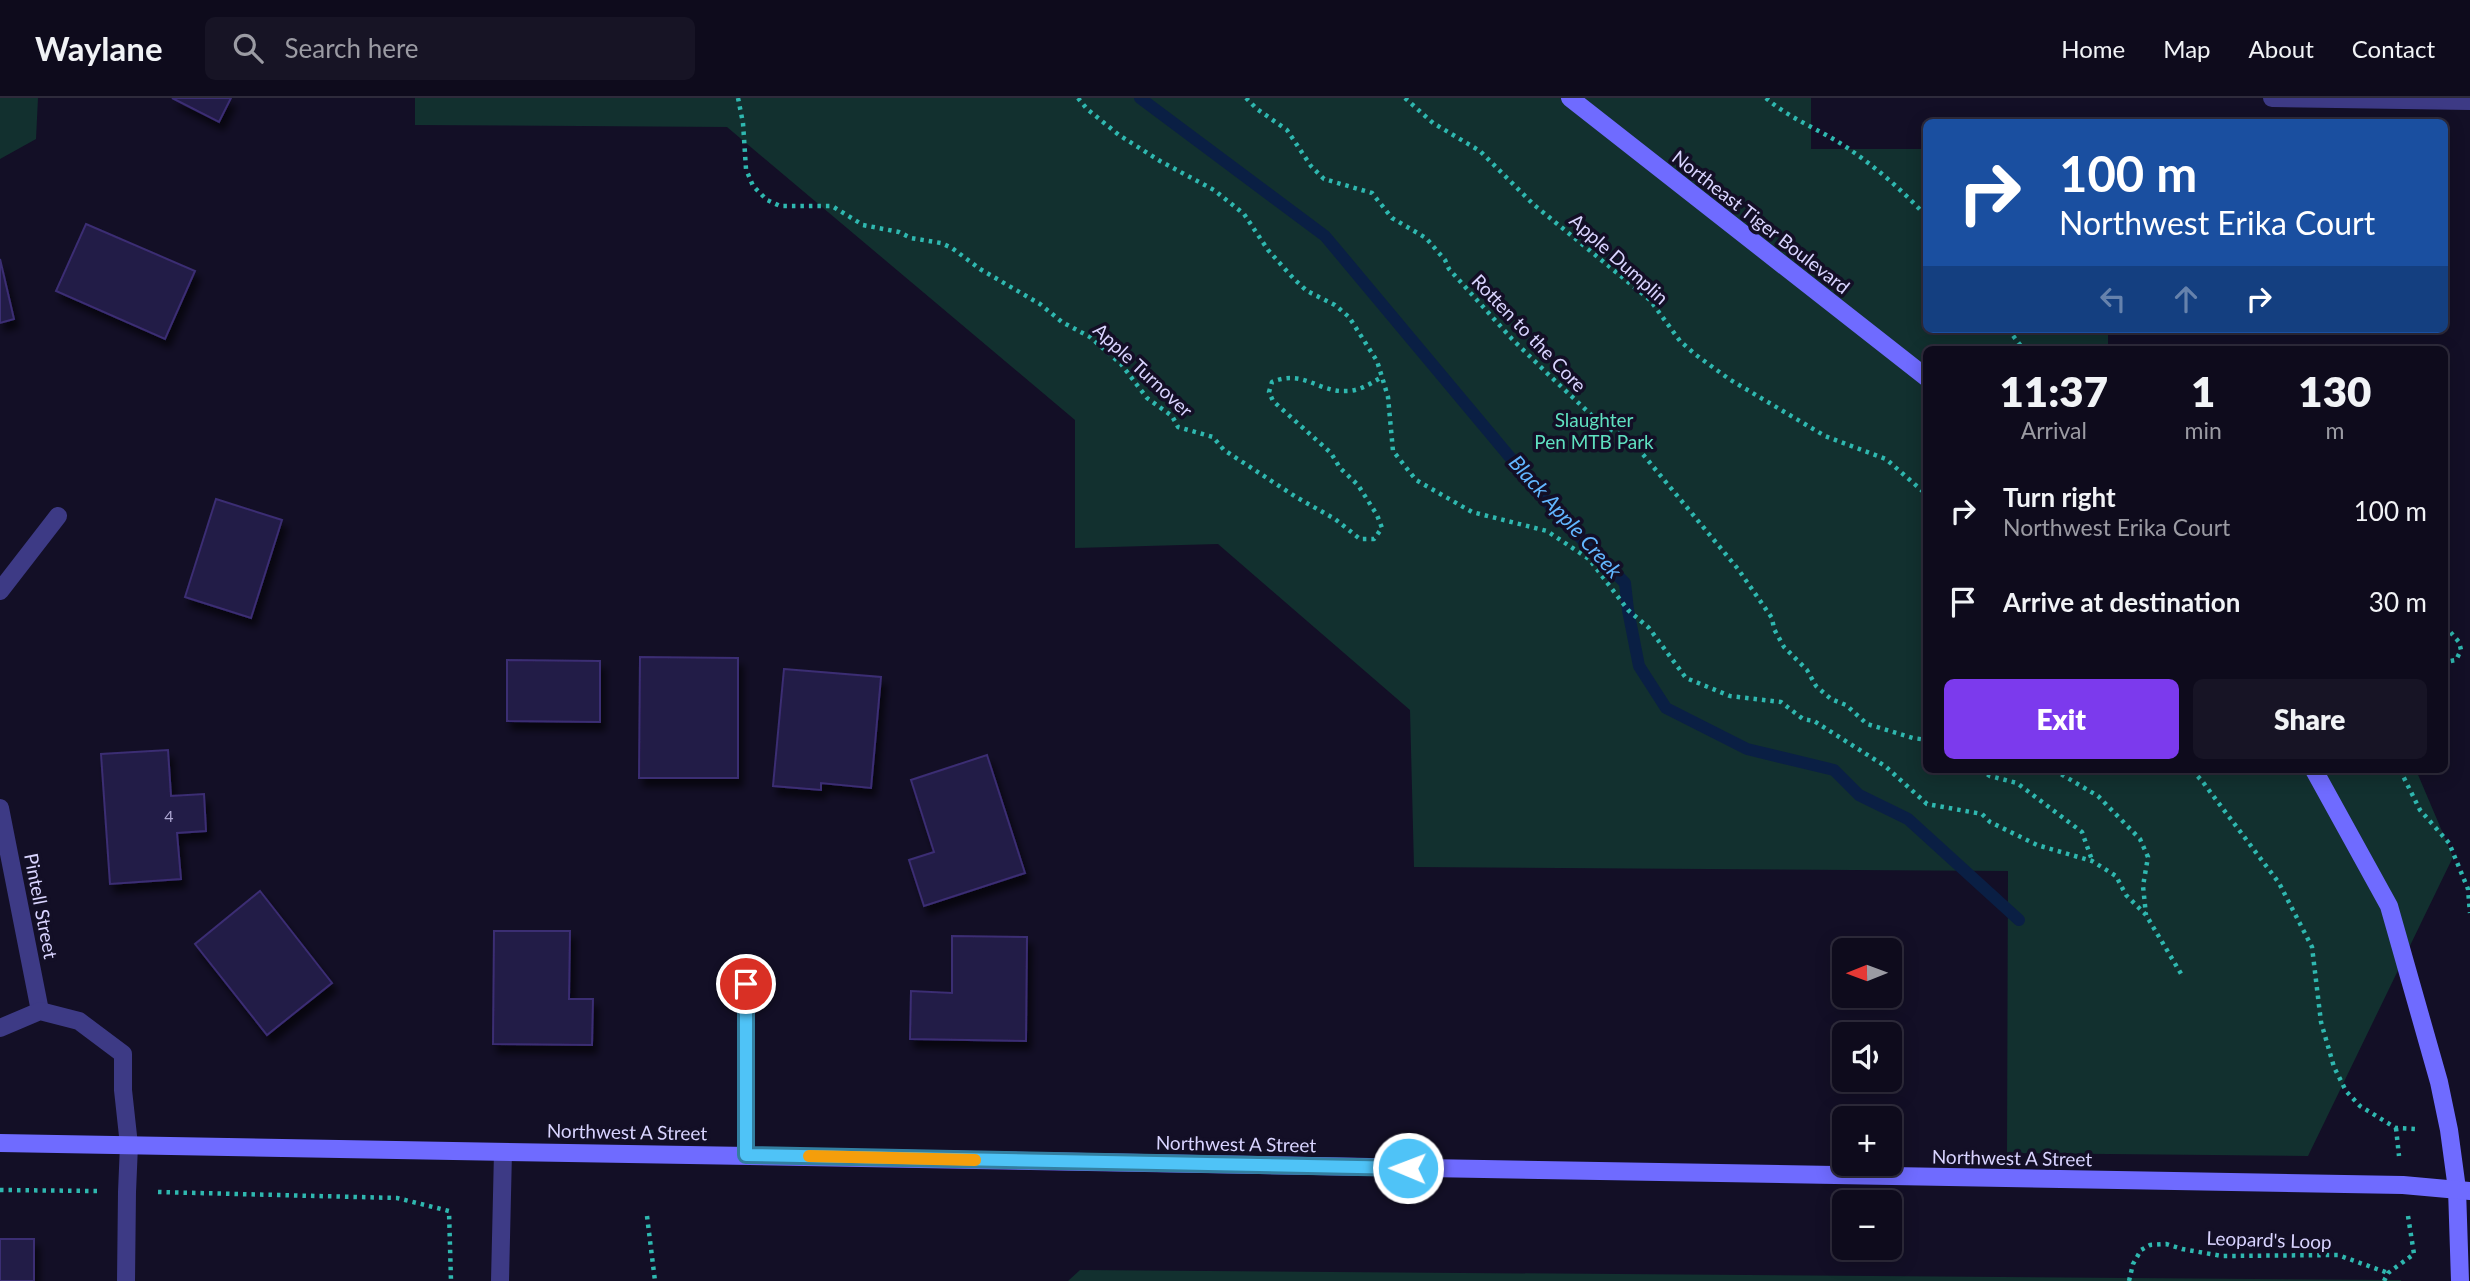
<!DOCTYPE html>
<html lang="en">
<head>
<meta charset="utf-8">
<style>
  :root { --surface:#0e0b1c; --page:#171425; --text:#f1f3f6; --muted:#9b9ba3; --line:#2e2b3b; --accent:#7c3aed }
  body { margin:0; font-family:Lato,sans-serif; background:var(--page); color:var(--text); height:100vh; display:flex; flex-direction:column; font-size:26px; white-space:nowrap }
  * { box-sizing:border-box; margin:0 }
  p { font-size:23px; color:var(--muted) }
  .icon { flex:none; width:38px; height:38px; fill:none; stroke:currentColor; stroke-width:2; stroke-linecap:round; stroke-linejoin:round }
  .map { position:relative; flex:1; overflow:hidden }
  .panel { position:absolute; left:1923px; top:248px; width:525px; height:427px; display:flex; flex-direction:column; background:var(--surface); border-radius:10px; box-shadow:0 4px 18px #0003,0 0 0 2px var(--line) }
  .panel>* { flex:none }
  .top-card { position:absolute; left:1923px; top:21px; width:525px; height:214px; border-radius:10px; box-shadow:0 4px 18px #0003,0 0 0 2px var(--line); background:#1a4fa0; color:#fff; overflow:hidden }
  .needle { width:46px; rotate:269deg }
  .tools { position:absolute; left:1832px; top:840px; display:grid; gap:14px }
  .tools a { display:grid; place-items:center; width:70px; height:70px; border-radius:10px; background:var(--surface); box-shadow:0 4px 18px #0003,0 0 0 2px var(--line); font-size:35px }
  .pin { position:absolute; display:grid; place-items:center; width:60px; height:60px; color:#fff; margin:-30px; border:4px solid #fff; border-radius:50%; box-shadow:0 2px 7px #0007 }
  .me { position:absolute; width:77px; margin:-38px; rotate:271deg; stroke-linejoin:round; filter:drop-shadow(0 0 5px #0008) }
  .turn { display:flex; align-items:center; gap:24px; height:147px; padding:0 21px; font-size:32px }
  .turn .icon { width:91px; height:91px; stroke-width:2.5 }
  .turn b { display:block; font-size:49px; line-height:60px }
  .lanes { display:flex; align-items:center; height:66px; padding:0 21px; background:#0003; justify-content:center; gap:35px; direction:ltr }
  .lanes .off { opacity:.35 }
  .eta { display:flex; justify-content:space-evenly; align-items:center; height:119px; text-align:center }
  .eta b { font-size:42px; font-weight:800; line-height:49px }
  .button { display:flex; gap:14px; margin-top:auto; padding:14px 21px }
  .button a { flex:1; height:80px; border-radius:10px; background:var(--accent); color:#fff; font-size:28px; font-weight:800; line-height:80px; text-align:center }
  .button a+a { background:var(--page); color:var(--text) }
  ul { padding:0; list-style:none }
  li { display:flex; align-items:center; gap:21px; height:91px; padding:0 21px }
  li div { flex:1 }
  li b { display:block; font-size:26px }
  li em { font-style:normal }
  header { display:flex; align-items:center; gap:42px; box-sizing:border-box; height:98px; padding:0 35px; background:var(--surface); border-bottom:2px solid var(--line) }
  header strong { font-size:33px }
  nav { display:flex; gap:38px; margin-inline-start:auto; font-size:24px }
  .search { width:490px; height:63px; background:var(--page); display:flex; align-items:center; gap:18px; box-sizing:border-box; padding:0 24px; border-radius:10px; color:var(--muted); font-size:26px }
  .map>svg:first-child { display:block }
  .green { fill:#12302f }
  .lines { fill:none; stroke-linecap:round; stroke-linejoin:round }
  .stream { stroke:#0a1f44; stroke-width:12 }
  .building { fill:#241b47; stroke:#3b2d73; stroke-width:2; filter:url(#shadow) }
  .path { stroke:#2fb8b0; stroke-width:4.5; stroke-dasharray:3.5 5; stroke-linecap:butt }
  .lane { stroke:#3d3a85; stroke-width:18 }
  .street { stroke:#3d3a85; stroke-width:18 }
  .secondary { stroke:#6f6bff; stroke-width:18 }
  .route-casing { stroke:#337fa1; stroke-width:18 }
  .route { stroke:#4fc3f7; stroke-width:12 }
  .slow { stroke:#f59e0b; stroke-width:12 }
  .labels { text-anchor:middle; stroke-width:7; stroke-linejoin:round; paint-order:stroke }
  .number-label { font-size:16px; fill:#aca6d1 }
  .street-label { font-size:19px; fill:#d9d4ff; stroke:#130f26 }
  .park-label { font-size:19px; fill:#5fe0c0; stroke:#130f26 }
  .water-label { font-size:21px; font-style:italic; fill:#62b6ff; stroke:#130f26 }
</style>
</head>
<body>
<header>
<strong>Waylane</strong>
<div class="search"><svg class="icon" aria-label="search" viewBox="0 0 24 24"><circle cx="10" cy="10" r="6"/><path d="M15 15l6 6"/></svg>Search here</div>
<nav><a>Home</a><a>Map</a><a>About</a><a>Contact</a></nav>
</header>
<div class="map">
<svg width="2470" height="1183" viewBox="0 0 2470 1183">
  <defs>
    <filter id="shadow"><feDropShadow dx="4.5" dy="8" stdDeviation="3.5" flood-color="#0009"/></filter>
  </defs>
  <rect width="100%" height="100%" fill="#130f26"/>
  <g class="green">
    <path d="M0,0H38L36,41L0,61Z"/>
    <path d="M415,0H1811V51H1927V231H2108V252H1927V672H2416L2453,759L2308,1058L2007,1055L2008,773L1414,769L1410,612L1218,446L1075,450V322L727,29L415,27Z"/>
    <path d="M1080,1172L2401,1182V1183H1068Z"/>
  </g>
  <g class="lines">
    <path class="stream" d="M1140,0L1325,138L1560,419L1625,485L1628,512L1639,568L1666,610L1747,651L1834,672L1859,697L1908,721L2019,822"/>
  </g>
  <g class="building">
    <path d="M172,0H231L219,24Z"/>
    <path d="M86,126L195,173L165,241L56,193Z"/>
    <path d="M0,161L14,221L0,225Z"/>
    <path d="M216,401L282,422L251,520L185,499Z"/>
    <path d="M640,559L738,560V680H639Z"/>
    <path d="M507,562L600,563V624L507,623Z"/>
    <path d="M784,571L881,579L871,690L821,685V692L773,688Z"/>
    <path d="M168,652L171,698L204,696L206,733L177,735L181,781L110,786L101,656Z"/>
    <path d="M987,657L1025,775L924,808L909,762L934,754L911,682Z"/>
    <path d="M260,793L332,885L267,937L195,846Z"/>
    <path d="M494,833H570L569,901H593L592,947L493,946Z"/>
    <path d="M952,838L1027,839L1026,943L910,941L911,893L952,895Z"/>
    <rect x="0" y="1141" width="34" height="42"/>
  </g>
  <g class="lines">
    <g class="path">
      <path d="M738,0L743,25L746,71L753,88L767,102L780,108H832L863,127L899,134L911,140L941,145L952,150L980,171L1040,206L1062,224L1090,239L1121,266L1147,300L1172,318L1178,329L1213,339L1224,352L1296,399L1335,421L1360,441H1374L1382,430L1377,417L1358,387L1340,370L1331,355L1273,303L1269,294L1272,284C1304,271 1319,295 1347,293C1360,293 1371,285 1382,279"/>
      <path d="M1078,0L1087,11L1119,37L1160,63L1214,92L1244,116L1268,152L1294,181L1307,193L1335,207L1349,219L1377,263L1382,279L1388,299L1393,353L1416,382L1472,414L1547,433L1589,461L1628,512L1649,530L1686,580L1730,598L1781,604L1803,621L1814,623L1885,668L1927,706L1982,716L1990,724L2037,747L2092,763L2116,778L2126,797L2146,817L2183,879"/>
      <path d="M1246,0L1257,11L1287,32L1311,68L1324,81L1372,95L1392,120L1426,140L1445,162L1449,171L1512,241L1551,279L1601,326L1627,340L1636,348L1738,471L1772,520L1774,531L1784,549L1807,572L1816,588L1831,601L1846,607L1867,626L1913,640L1927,642"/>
      <path d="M1405,0L1433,25L1480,53L1533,106L1650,202L1680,243L1696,257L1729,281L1825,338L1886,361L1927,397"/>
      <path d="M1766,0C1791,22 1822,32 1849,51C1877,70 1904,94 1927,119"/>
      <path d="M2008,231L2024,252"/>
      <path d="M2445,528L2459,544L2461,552L2456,562L2445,564"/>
      <path d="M1980,672L1990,678L2017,685L2082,734L2092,762"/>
      <path d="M2054,672L2098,698L2140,741L2148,759L2143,788L2146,817"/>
      <path d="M2192,672L2202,683L2279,785L2312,849L2321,924L2334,969L2346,993L2360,1008L2396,1030L2417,1031"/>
      <path d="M2400,672L2420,712L2449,745L2468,791L2470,815"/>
      <path d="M2396,1030L2399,1058"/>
      <path d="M0,1092L97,1093"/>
      <path d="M158,1094L397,1100L449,1113L451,1183"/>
      <path d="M647,1118L655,1183"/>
      <path d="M2408,1118L2414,1156"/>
      <path d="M2129,1183L2133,1166L2141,1152L2150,1147L2166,1146L2182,1151L2222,1158L2338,1157L2388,1175"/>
      <path d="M2384,1183L2388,1175L2414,1156"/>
    </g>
    <g class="lane">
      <path d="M2272,0L2470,3"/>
      <path d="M500,1183L503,1054"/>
    </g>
    <g class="street">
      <path d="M0,493L58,418"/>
      <path d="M0,710L40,913"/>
      <path d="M0,930L40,913L79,923L123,956V992L129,1047L127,1094L126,1183"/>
      <path d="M746,1057V886"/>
    </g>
    <g class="secondary">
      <path d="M1570,0L1927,280"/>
      <path d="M2314,672L2389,808L2439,984L2449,1032L2457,1091L2460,1183"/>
      <path d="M0,1045L2403,1087L2470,1093"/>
    </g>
  </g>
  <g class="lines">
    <g class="route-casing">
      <path id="route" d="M746,886V1057L1408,1070"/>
    </g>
    <use href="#route" class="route"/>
    <path class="slow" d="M809,1058L975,1062"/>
  </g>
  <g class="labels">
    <g class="number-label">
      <text x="169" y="724">4</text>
    </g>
    <g class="street-label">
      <text transform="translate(1761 124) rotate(38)" y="7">Northeast Tiger Boulevard</text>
      <text transform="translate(1619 161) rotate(42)" y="7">Apple Dumplin</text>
      <text transform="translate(1529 235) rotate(46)" y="7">Rotten to the Core</text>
      <text transform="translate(1143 272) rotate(43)" y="7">Apple Turnover</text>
      <text transform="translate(41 808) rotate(79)" y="7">Pintell Street</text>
      <text transform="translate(627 1034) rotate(1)" y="7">Northwest A Street</text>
      <text transform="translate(1236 1046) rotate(1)" y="7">Northwest A Street</text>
      <text transform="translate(2012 1060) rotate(1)" y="7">Northwest A Street</text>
      <text transform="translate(2269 1142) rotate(2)" y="7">Leopard's Loop</text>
    </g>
    <g class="park-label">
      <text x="1594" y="329">Slaughter<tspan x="1594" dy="22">Pen MTB Park</tspan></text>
    </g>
    <g class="water-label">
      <text transform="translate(1565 419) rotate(48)" y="7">Black Apple Creek</text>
    </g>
  </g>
</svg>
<div class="tools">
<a><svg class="needle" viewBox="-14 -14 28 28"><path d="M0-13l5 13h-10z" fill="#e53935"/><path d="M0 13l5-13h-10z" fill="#9b9ba3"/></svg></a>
<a><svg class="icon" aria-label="sound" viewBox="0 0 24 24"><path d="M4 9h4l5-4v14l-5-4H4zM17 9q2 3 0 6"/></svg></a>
<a>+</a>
<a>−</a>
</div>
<div class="pin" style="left:746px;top:886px;background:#d93025"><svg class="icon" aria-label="arrive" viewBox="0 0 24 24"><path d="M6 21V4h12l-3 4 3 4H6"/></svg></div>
<svg class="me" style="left:1408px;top:1070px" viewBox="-20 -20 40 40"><circle r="17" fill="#4fc3f7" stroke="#fff" stroke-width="3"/><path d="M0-11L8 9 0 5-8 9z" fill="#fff"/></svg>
<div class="top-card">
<div class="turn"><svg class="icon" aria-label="right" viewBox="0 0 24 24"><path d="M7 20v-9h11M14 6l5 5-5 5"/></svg><div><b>100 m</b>Northwest Erika Court</div></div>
<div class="lanes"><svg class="icon off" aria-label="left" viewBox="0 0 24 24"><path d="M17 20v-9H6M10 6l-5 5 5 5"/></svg><svg class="icon off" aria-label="ahead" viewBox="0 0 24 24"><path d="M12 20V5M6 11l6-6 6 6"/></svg><svg class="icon" aria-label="right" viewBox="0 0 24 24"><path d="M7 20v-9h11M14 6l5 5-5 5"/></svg></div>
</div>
<section class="panel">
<div class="eta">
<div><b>11:37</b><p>Arrival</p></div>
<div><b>1</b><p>min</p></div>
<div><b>130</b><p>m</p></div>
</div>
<ul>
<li><svg class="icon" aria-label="right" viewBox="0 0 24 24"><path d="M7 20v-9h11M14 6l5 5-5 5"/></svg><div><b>Turn right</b><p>Northwest Erika Court</p></div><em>100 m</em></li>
<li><svg class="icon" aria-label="arrive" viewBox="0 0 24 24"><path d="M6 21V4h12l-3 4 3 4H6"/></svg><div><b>Arrive at destination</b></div><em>30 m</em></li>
</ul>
<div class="button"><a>Exit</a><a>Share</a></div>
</section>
</div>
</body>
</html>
